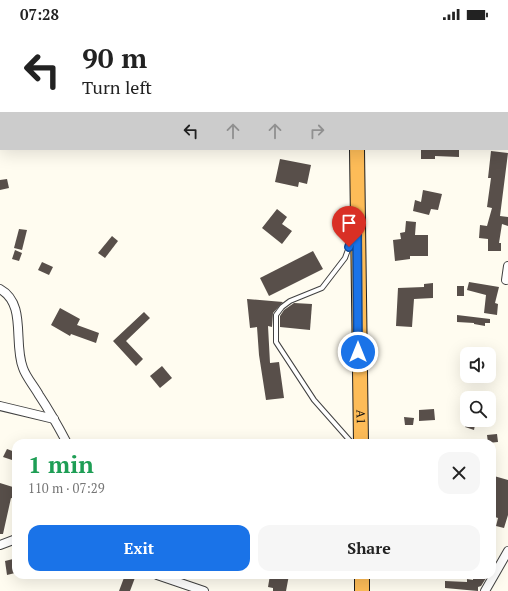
<!DOCTYPE html>
<html lang="en">
<head>
<meta charset="utf-8">
<style>
  :root { --surface:#fff; --page:#f6f6f6; --text:#222; --muted:#767676; --accent:#1a73e8 }
  body { margin:0; font-family:"PT Serif",serif; background:var(--page); color:var(--text); height:100vh; display:flex; flex-direction:column; font-size:15px; white-space:nowrap }
  * { box-sizing:border-box; margin:0 }
  p { font-size:13px; color:var(--muted) }
  .icon { flex:none; width:22px; height:22px; fill:none; stroke:currentColor; stroke-width:2; stroke-linecap:round; stroke-linejoin:round }
  .map { position:relative; flex:1; overflow:hidden }
  .sheet { position:absolute; left:12px; top:411px; width:484px; height:140px; display:flex; flex-direction:column; background:var(--surface); border-radius:12px; box-shadow:0 4px 16px #0002 }
  .sheet>* { flex:none }
  .top-card { position:absolute; left:0px; top:0px; width:508px; height:122px; box-shadow:0 4px 16px #0002; background:#fff; color:var(--text); overflow:hidden }
  .buttons { position:absolute; left:460px; top:319px; display:grid; gap:8px }
  .buttons a { display:grid; place-items:center; width:36px; height:36px; border-radius:8px; background:var(--surface); box-shadow:0 4px 16px #0002; font-size:20px }
  .pin { position:absolute; display:grid; place-items:center; width:34px; height:34px; color:#fff; margin:-41px -17px; border-radius:50% 50% 50% 0; rotate:-45deg; box-shadow:0 0 4px #0007 }
  .pin .icon { rotate:45deg }
  .me { position:absolute; width:44px; margin:-22px; rotate:0deg; stroke-linejoin:round; filter:drop-shadow(0 0 3px #0008) }
  .turn { display:flex; align-items:center; gap:14px; height:84px; padding:0 16px; font-size:18px }
  .turn .icon { width:52px; height:52px; stroke-width:2.5 }
  .turn b { display:block; font-size:28px; line-height:34px }
  .lanes { display:flex; align-items:center; height:38px; padding:0 16px; background:#0003; justify-content:center; gap:20px; direction:ltr }
  .lanes .off { opacity:.35 }
  .round { display:grid; place-items:center; flex:none; width:42px; height:42px; border-radius:12px; background:var(--page) }
  .head { display:flex; align-items:center; justify-content:space-between; height:68px; padding:0 16px }
  h1 { font-size:24px; font-weight:700; line-height:30px; color:#1e9e55 }
  .cta { display:flex; gap:8px; margin-top:auto; padding:8px 16px }
  .cta a { flex:1; height:46px; border-radius:12px; background:var(--accent); color:#fff; font-size:16px; font-weight:700; line-height:46px; text-align:center }
  .cta a+a { background:var(--page); color:var(--text) }
  .status { display:flex; justify-content:space-between; align-items:center; height:28px; padding:0 20px; background:var(--surface); direction:ltr }
  .status svg { height:11px; fill:currentColor }
  .map>svg:first-child { display:block }
  .building { fill:#584f4a }
  .lines { fill:none; stroke-linecap:round; stroke-linejoin:round }
  .service-casing { stroke:#414141; stroke-width:6 }
  .minor-casing { stroke:#414141; stroke-width:10 }
  .trunk-casing { stroke:#1f1f1f; stroke-width:16 }
  .service { stroke:#fff; stroke-width:4 }
  .minor { stroke:#fff; stroke-width:8 }
  .trunk { stroke:#fdbc58; stroke-width:14 }
  .route-casing { stroke:#114b97; stroke-width:10 }
  .route { stroke:#1a73e8; stroke-width:7 }
  .labels { text-anchor:middle; stroke-width:4; stroke-linejoin:round; paint-order:stroke }
  .street-label { font-size:12px; fill:#0e0e0e; stroke:#fff }
</style>
</head>
<body>
<div class="status"><b>07:28</b><svg viewBox="0 0 49 12"><path d="M0 12V9h3v3zM5 12V6h3v6zM10 12V3h3v9zM15 12V0h3v12zM26 1h20v11H26zM47 4h2v5h-2z"/></svg></div>
<div class="map">
<svg width="508" height="563" viewBox="0 0 508 563">
  <rect width="100%" height="100%" fill="#fffcf0"/>
  <g class="building">
    <path d="M421,121H459V129L435,128V131H421Z"/>
    <path d="M491,123L508,125L500,188L508,189V198L502,196L499,215H501V223H488V211L479,210L480,197L487,198L492,180L487,179L491,150H488Z"/>
    <path d="M280,131L311,137L307,156L299,154L298,159L275,154Z"/>
    <path d="M7,151L9,160L0,162V152Z"/>
    <path d="M423,162L442,166L438,182L431,181L429,187L413,183L415,172L421,174Z"/>
    <path d="M277,181L287,189L282,196L292,203L282,216L262,200Z"/>
    <path d="M406,193L416,194L415,207H428V228H410V231L395,233L393,212L401,211L400,205L405,204Z"/>
    <path d="M19,201L27,202L22,222L14,220Z"/>
    <path d="M112,208L118,213L105,230L98,225Z"/>
    <path d="M15,222L22,225L19,233L12,231Z"/>
    <path d="M313,223L323,241L269,268L260,250Z"/>
    <path d="M42,234L53,239L49,247L38,242Z"/>
    <path d="M469,254L499,259L495,275L498,276L497,287L484,285L486,267L467,262Z"/>
    <path d="M433,255V270L414,271L412,299L396,298L398,260L424,259V256Z"/>
    <rect x="457" y="258" width="7" height="10"/>
    <path d="M247,271L283,274L273,285L272,299L268,298L270,335L279,334L284,370L266,372L259,327L257,299L250,300Z"/>
    <path d="M294,275L312,276L310,302L280,299V288L284,282Z"/>
    <path d="M60,280L80,291L77,297L99,305L96,315L71,306L70,308L51,297Z"/>
    <path d="M144,284L150,290L126,313L143,331L136,338L113,313Z"/>
    <path d="M457,287L490,291V295H485V298L474,296V295L457,294Z"/>
    <path d="M162,338L172,350L160,360L150,348Z"/>
    <path d="M434,381L435,392L419,393V382Z"/>
    <path d="M404,389L414,390L413,397H405Z"/>
    <path d="M467,392H476L474,402L465,399Z"/>
    <path d="M497,406L498,414L488,415L487,407Z"/>
    <path d="M7,421L15,424L12,432L3,429Z"/>
    <path d="M494,448L508,452V487L504,500L496,498L498,490L492,488V454Z"/>
    <path d="M0,455L16,460V471L11,470L3,506H0Z"/>
    <path d="M13,531L15,545L7,547L5,533Z"/>
    <path d="M125,547H136L130,563H119Z"/>
    <path d="M270,547H289L286,563H273V560L268,559Z"/>
    <path d="M473,547H488L481,558L478,559V563L445,560V553L467,554V551L473,552Z"/>
  </g>
  <g class="lines">
    <g class="service-casing">
      <path id="service" d="M352,415L314,372L276,314V287L282,279L290,273L322,260L345,230L353,208"/>
    </g>
    <g class="minor-casing">
      <g id="minor">
        <path d="M507,89H508"/>
        <path d="M506,252L508,238"/>
        <path d="M0,261C27,276 13,315 23,340C26,349 34,358 39,367C49,382 58,398 67,415"/>
        <path d="M0,378L54,391"/>
        <path d="M0,517L16,511"/>
        <path d="M157,547L204,563"/>
        <path d="M485,563L508,523"/>
      </g>
    </g>
    <g class="trunk-casing">
      <g id="trunk">
        <path d="M356,0V1"/>
        <path id="s1" d="M357,121L361,415"/>
        <path d="M362,547V563"/>
      </g>
    </g>
    <use href="#service" class="service"/>
    <use href="#minor" class="minor"/>
    <use href="#trunk" class="trunk"/>
  </g>
  <g class="lines">
    <g class="route-casing">
      <path id="route" d="M349,219L357,198L358,324"/>
    </g>
    <use href="#route" class="route"/>
  </g>
  <g class="labels">
    <g class="street-label">
      <text dy="4" stroke="none"><textPath href="#s1" startOffset="268">A1</textPath></text>
    </g>
  </g>
</svg>
<div class="buttons">
<a><svg class="icon" aria-label="sound" viewBox="0 0 24 24"><path d="M4 9h4l5-4v14l-5-4H4zM17 9q2 3 0 6"/></svg></a>
<a><svg class="icon" aria-label="search" viewBox="0 0 24 24"><circle cx="10" cy="10" r="6"/><path d="M15 15l6 6"/></svg></a>
</div>
<div class="pin" style="left:349px;top:219px;background:#d93025"><svg class="icon" aria-label="arrive" viewBox="0 0 24 24"><path d="M6 21V4h12l-3 4 3 4H6"/></svg></div>
<svg class="me" style="left:358px;top:324px" viewBox="-20 -20 40 40"><circle r="17" fill="#1a73e8" stroke="#fff" stroke-width="3"/><path d="M0-11L8 9 0 5-8 9z" fill="#fff"/></svg>
<div class="top-card">
<div class="turn"><svg class="icon" aria-label="left" viewBox="0 0 24 24"><path d="M17 20v-9H6M10 6l-5 5 5 5"/></svg><div><b>90 m</b>Turn left</div></div>
<div class="lanes"><svg class="icon" aria-label="left" viewBox="0 0 24 24"><path d="M17 20v-9H6M10 6l-5 5 5 5"/></svg><svg class="icon off" aria-label="ahead" viewBox="0 0 24 24"><path d="M12 20V5M6 11l6-6 6 6"/></svg><svg class="icon off" aria-label="ahead" viewBox="0 0 24 24"><path d="M12 20V5M6 11l6-6 6 6"/></svg><svg class="icon off" aria-label="right" viewBox="0 0 24 24"><path d="M7 20v-9h11M14 6l5 5-5 5"/></svg></div>
</div>
<section class="sheet">
<div class="head"><div><h1>1 min</h1><p>110 m · 07:29</p></div><a class="round"><svg class="icon" aria-label="close" viewBox="0 0 24 24"><path d="M6 6l12 12M18 6L6 18"/></svg></a></div>
<div class="cta"><a>Exit</a><a>Share</a></div>
</section>
</div>
</body>
</html>
